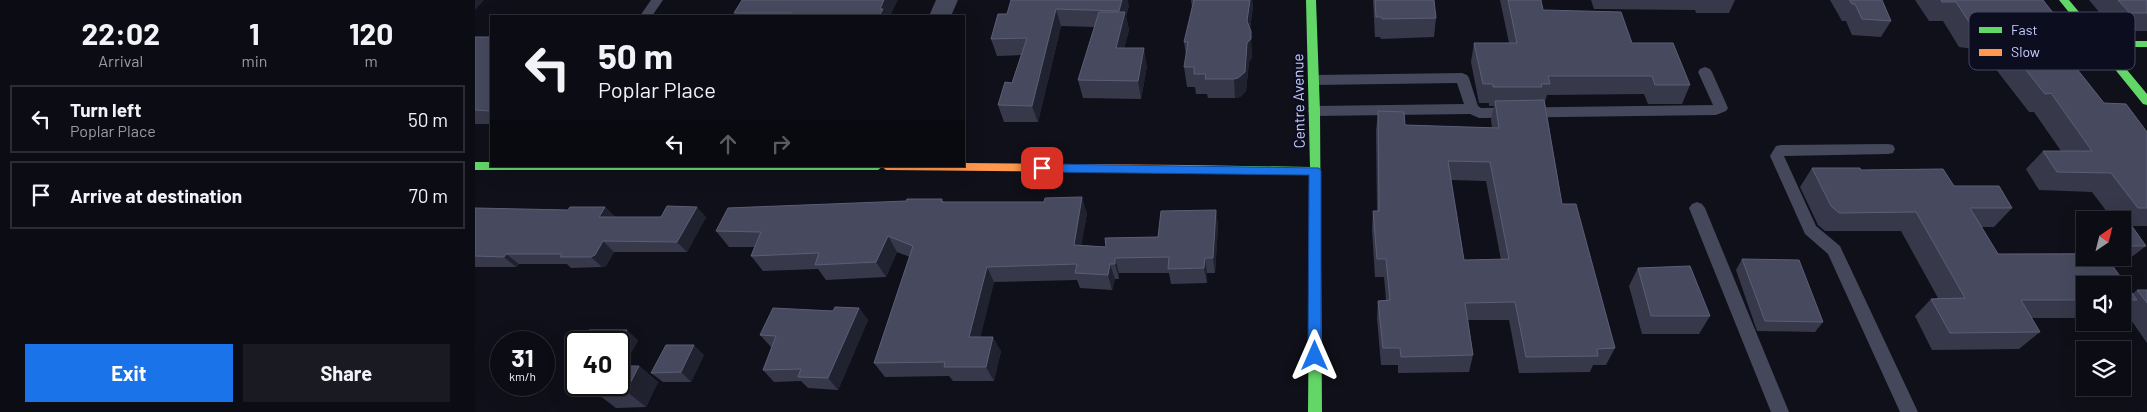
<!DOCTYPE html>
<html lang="en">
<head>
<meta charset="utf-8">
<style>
  :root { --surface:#0c0c14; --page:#1a1a22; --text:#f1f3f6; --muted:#9a9ba0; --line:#2c2c34; --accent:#1a73e8 }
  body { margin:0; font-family:Barlow,sans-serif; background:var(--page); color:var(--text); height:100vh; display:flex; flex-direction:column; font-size:19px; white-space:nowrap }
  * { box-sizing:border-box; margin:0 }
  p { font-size:16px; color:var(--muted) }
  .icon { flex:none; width:28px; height:28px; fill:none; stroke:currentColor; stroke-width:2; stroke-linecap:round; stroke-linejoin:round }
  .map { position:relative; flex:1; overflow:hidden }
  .drawer { display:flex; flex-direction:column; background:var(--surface); width:475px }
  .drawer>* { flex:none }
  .banner { position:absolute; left:15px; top:15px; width:475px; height:152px; border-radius:0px; box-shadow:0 5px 20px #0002,0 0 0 1px var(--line); background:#0c0c14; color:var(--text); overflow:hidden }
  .needle { width:32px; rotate:35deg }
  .tools { position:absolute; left:1601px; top:211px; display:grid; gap:10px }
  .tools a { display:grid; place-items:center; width:55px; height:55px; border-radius:0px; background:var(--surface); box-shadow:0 5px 20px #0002,0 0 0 1px var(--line); font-size:25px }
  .speed { position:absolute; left:15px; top:331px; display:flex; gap:10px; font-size:25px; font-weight:700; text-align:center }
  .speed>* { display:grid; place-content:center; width:65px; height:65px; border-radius:50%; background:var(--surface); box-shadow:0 5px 20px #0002,0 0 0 1px var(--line); line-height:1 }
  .speed small { font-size:12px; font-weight:400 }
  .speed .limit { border:2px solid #111; border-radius:8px; background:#fff; color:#111 }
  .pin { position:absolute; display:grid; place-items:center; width:42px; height:42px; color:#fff; margin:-21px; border-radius:10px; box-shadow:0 2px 8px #0006 }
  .me { position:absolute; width:55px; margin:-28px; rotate:0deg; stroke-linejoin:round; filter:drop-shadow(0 0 4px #0008) }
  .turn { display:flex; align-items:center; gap:18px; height:105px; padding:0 25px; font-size:22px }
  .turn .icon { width:65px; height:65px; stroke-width:2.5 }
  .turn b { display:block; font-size:35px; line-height:42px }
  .lanes { display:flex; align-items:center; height:48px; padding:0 25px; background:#0003; justify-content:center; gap:25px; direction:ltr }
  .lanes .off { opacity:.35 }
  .eta { display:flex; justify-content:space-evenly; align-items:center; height:85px; text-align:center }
  .eta b { font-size:30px; font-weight:700; line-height:35px }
  .cta { display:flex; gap:10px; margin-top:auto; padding:10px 25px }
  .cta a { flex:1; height:58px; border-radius:0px; background:var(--accent); color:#fff; font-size:20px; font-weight:700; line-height:58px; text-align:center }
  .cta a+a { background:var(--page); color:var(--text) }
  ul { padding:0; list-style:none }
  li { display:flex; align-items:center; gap:15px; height:68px; margin:0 10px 8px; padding:0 15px; border:2px solid var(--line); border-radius:0px }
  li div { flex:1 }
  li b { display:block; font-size:19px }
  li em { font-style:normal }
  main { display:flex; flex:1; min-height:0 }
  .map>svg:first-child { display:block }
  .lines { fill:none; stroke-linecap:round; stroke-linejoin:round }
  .lane { fill:#45485b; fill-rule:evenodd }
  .street { fill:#45485b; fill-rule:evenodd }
  .fast { fill:#63d668; fill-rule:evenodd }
  .slow { fill:#ff974d; fill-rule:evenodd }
  .wall { fill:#37394b; fill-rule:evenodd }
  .shaded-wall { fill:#21222f }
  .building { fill:#47495e; stroke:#5b5e77; fill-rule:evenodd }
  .route { fill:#1a73e8; stroke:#114b97 }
  .labels { text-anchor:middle; stroke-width:5; stroke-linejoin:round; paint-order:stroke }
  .street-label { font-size:15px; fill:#c9cfff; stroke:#0c0d1e }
  .key { fill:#0c0d1e; stroke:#454762; stroke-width:1 }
  .key-label { font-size:14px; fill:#c9cfff }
</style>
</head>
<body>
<main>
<section class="drawer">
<div class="eta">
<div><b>22:02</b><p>Arrival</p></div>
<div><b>1</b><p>min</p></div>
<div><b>120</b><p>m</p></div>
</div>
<ul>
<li><svg class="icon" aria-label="left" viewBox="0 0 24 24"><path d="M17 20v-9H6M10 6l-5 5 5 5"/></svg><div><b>Turn left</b><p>Poplar Place</p></div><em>50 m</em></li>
<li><svg class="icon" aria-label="arrive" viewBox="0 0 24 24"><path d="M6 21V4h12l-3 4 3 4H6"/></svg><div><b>Arrive at destination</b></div><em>70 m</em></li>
</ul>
<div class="cta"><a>Exit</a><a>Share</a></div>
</section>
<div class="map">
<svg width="1672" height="412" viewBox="0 0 1672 412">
  <rect width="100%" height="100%" fill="#10101a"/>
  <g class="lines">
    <g class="lane">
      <path d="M176,0H188L177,16H165Z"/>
      <path d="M1230,67L1235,69L1237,72L1253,108L1251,111L1241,115L1004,118L995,114L840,116L835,114L833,111L835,108L840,106L989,104L982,83L840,85L835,83L833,80L835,77L840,75L987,73L992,75L994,78L1003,106L1006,108L1238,105L1223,72L1225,69Z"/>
      <path d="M1413,144L1418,145L1420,149L1418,153L1413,154L1309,156L1341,226L1365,246L1443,412H1425L1353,254L1330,234L1295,156L1301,146L1306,145Z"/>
      <path d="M1222,202L1227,204L1230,208L1314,412H1296L1214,208L1217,204Z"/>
    </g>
    <path class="street" d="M461,0H483L476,16H454Z"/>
    <g class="fast">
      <path d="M831,0H841L845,111L847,412H833L835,175L711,173L706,169L711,165L835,167Z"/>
      <path d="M1584,0H1594L1628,41H1672V47H1633L1672,94V105L1668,104Z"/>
      <path d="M0,162H16V166H408L403,170H0Z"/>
    </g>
    <path class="slow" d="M489,163L711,165L716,169L711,173L411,170L406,166H489Z"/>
  </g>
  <g class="wall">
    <path d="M267,0L415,16H261L259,13Z"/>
    <path d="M536,0L654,6L651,16L654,30L649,48L672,66L666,99L608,98L603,80L620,27L586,26L563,122H529L523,105L537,83L546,55L522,56L516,39L532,14Z"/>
    <path d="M716,0H777L778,6L775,29L777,58L774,62L771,91L765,97L760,98H733L732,94H721L720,87H712L709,67L711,55L709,42L717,7Z"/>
    <path d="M898,0H959L961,18L959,37L906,39L905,37H900Z"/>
    <path d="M1025,0H1066L1068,10L1157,43L1215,85L1207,104H1173L1169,94L1072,95L1070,102L1087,204L1140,348L1131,365H1118L1115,372L1044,373L1034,320H993L998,355L994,372L923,373V365H906L902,318L903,301L911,300L909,277H900L897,230L898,211H902L901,131L903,111L930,125L1017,128L1016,120L1019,106H1014V103H1004L996,62L999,43H1034ZM976,180L1011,181L1026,260H989Z"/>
    <path d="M1116,0H1260L1254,13H1221L1220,10L1119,9Z"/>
    <path d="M1355,0H1407L1416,21L1406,37L1377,35L1371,21H1367Z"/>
    <path d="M1440,0H1568L1614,59L1603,71L1629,103L1672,132V226H1657L1671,246L1658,256H1648V220H1638L1617,192L1564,190L1551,169L1568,151H1586L1559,112H1554L1506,50L1484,47L1468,21H1454Z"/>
    <path d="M1614,0H1672V31H1640Z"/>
    <rect x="0" y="37" width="16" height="87"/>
    <path d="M1337,168H1385L1386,170L1468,169L1479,186H1524L1537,208L1519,227H1506L1523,254L1610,253V258H1632L1657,294L1662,290H1672V343L1649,310L1648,311V285H1610V318H1556L1565,332L1544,349L1457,350L1440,316L1456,299L1463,298L1426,231H1350L1343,225L1325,187Z"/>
    <path d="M467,199L469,202L612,213L606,245L631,247L683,237L741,210L743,226L740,273H732V283L696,284L694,273H644V279H640L637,290L605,288L602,280L519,282L505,337L526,351L519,381H478L474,376L410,377L399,363L435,257L422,252L411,277L351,280L343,269L288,271L276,256L279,247H254L241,231L431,201Z"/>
    <path d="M130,207L140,217H231L212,252H139L131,266L127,267L96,268L92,264H44L41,267H0V208L93,210Z"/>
    <path d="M1267,259L1348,322L1340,332L1282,331L1261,270Z"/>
    <path d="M1163,268L1235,316L1224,334H1167L1154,286Z"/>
    <path d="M384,308L393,320L363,390L333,388L326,381L299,382L288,370L297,347H296L285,335Z"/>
    <path d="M163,340L149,366H164L183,382L171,407L141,408L120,392L144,385V342Z"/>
    <path d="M101,352V381L89,372Z"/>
    <path d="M229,355L216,382H188L176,373Z"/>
  </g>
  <g class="shaded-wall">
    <path d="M0,0H9L0,10Z"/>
    <path d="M409,0H423L415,16H404L405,9Z"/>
    <path d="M647,0H653L654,6L651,16L654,30L645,66L641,48L647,26L644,11Z"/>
    <path d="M775,0H777L778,6L773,41L772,21Z"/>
    <path d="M581,9L586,26L563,122L557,106Z"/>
    <path d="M776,31L777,58L774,62L771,91L765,97L760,98L759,79L772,43Z"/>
    <path d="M669,48L672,66L666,99L663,81Z"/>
    <path d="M607,197L612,213L604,260L599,245Z"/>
    <path d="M130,207L141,218L124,217Z"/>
    <path d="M222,207L231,217L212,252L202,242Z"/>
    <path d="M741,210L743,226L740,273L738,258Z"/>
    <path d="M413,236L422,252L411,277L401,262Z"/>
    <path d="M128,241L139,252L131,266L127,267L116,257Z"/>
    <path d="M31,254L44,264L41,267L29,257Z"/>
    <path d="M640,258L644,273V279L640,264Z"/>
    <path d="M730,258L732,273V283L729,268Z"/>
    <path d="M635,264L640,279L637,290L633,275Z"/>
    <path d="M512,267L519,282L502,351L494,337Z"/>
    <path d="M384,308L393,320L363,390L353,378Z"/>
    <path d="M152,330L163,340L144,375V345Z"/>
    <path d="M518,337L526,351L519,381L511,367Z"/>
    <path d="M219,345L229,355L216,382L206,372Z"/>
    <path d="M164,366L183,382L171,407L151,391Z"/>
  </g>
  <g class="building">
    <path d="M267,0H409L405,9H408L404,16H314L316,13H259Z"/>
    <path d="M536,0H647L644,11L581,9L557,106L523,105L530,82L537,83L552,38L516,39L523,14H532Z"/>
    <path d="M719,0H775L772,21L776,31V39L772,43L770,72L763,78L759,79H730L731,74H719V67H709L713,42H709Z"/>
    <path d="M900,0H959L961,18L907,19V17H901Z"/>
    <path d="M1033,0H1066L1068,10L1146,12L1157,43H1198L1215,85H1180L1177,76H1073L1075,84H1066L1067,87H1018V84H1008L999,43H1042Z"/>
    <path d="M1374,0H1407L1416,21L1387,19L1380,4H1377Z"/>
    <path d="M1466,0H1568L1614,59H1594L1629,103L1651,104L1672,132V208H1663L1636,173L1582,172L1568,151H1617L1576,93L1570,94L1520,31L1498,28L1481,2H1467Z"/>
    <path d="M1643,0H1672V13H1655Z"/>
    <path d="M624,12H650L641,48H669L663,81L603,80Z"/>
    <path d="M0,37H16V111L0,110Z"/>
    <path d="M1069,100L1087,204H1101L1140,348L1122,349L1123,356L1051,357L1040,302L990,303L998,355L926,357L925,348H908L903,301L915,300L911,259H902L898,211H904L903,111L929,112L930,125L1024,128L1020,101ZM973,161L1015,162L1034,259L989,260Z"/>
    <path d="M1337,168H1385L1386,170L1468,169L1479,186H1524L1537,208H1495L1523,254H1610V258H1632L1662,300H1648V285H1610V300H1546L1565,332L1475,333L1456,299L1490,298L1441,212L1364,213L1356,206Z"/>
    <path d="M607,197L599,245L631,247L630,238L683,237L686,211L741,210L738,258H730L729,268L693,269L694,257L640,258V264H635L633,275L600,273L602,264L512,267L494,337H518L511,367H469L470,362L399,363L438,246L413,236L401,262L340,265L344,253L276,256L286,232L241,231L253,208L431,201L432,199H467L466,202H569L570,198Z"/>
    <path d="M192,206L222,207L202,242L128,241L120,255L116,257H85L87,254H31L29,257L0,256V208L93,210L95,207H130L124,217H186Z"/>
    <path d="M1648,222H1654L1671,246H1648Z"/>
    <path d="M1267,259L1324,260L1348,322L1290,321Z"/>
    <path d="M1215,266L1235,316H1176L1163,268Z"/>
    <path d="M1662,290H1672V303Z"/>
    <path d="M360,307L384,308L353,378L323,377L326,369L288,370L301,336L285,335L298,308L358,311Z"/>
    <path d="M114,330H152L144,345V342H107Z"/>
    <path d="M191,345H219L206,372L176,373Z"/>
    <path d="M101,352V372H89Z"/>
    <path d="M144,366H164L151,391L120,392L124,385H144Z"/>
  </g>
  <path class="route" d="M567,164L844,168L846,171V356L844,360L840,362L835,360L833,356L834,175L567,172L561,168Z"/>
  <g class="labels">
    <g class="street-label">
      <text transform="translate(824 101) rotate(-91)" y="5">Centre Avenue</text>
    </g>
  </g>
  <rect x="1494" y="12" width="166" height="58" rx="8" class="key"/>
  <rect x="1504" y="27" width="23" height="6" fill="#63d668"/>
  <rect x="1504" y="49" width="23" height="7" fill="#ff974d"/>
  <g class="key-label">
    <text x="1536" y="35">Fast</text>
    <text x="1536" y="57">Slow</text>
  </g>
</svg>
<div class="tools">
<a><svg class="needle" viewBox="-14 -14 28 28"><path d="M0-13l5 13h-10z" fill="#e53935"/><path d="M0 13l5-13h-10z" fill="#9a9ba0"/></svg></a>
<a><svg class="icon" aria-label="sound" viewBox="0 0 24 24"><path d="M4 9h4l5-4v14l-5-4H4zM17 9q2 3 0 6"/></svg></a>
<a><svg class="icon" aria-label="layers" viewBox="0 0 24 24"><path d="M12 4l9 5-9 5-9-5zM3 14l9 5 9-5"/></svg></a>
</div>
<div class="speed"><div>31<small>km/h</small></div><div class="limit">40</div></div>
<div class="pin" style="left:567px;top:168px;background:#d93025"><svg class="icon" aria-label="arrive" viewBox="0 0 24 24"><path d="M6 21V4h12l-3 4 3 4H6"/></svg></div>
<svg class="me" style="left:840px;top:356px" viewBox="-20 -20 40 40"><path d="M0-17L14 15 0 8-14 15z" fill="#1a73e8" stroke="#fff" stroke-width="4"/></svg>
<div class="banner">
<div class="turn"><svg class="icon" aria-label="left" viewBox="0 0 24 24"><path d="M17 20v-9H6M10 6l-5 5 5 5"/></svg><div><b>50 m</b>Poplar Place</div></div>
<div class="lanes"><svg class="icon" aria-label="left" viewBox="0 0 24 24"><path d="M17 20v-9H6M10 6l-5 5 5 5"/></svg><svg class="icon off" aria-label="ahead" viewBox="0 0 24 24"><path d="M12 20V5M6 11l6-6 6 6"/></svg><svg class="icon off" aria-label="right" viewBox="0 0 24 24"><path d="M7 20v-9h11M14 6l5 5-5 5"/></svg></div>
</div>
</div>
</main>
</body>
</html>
